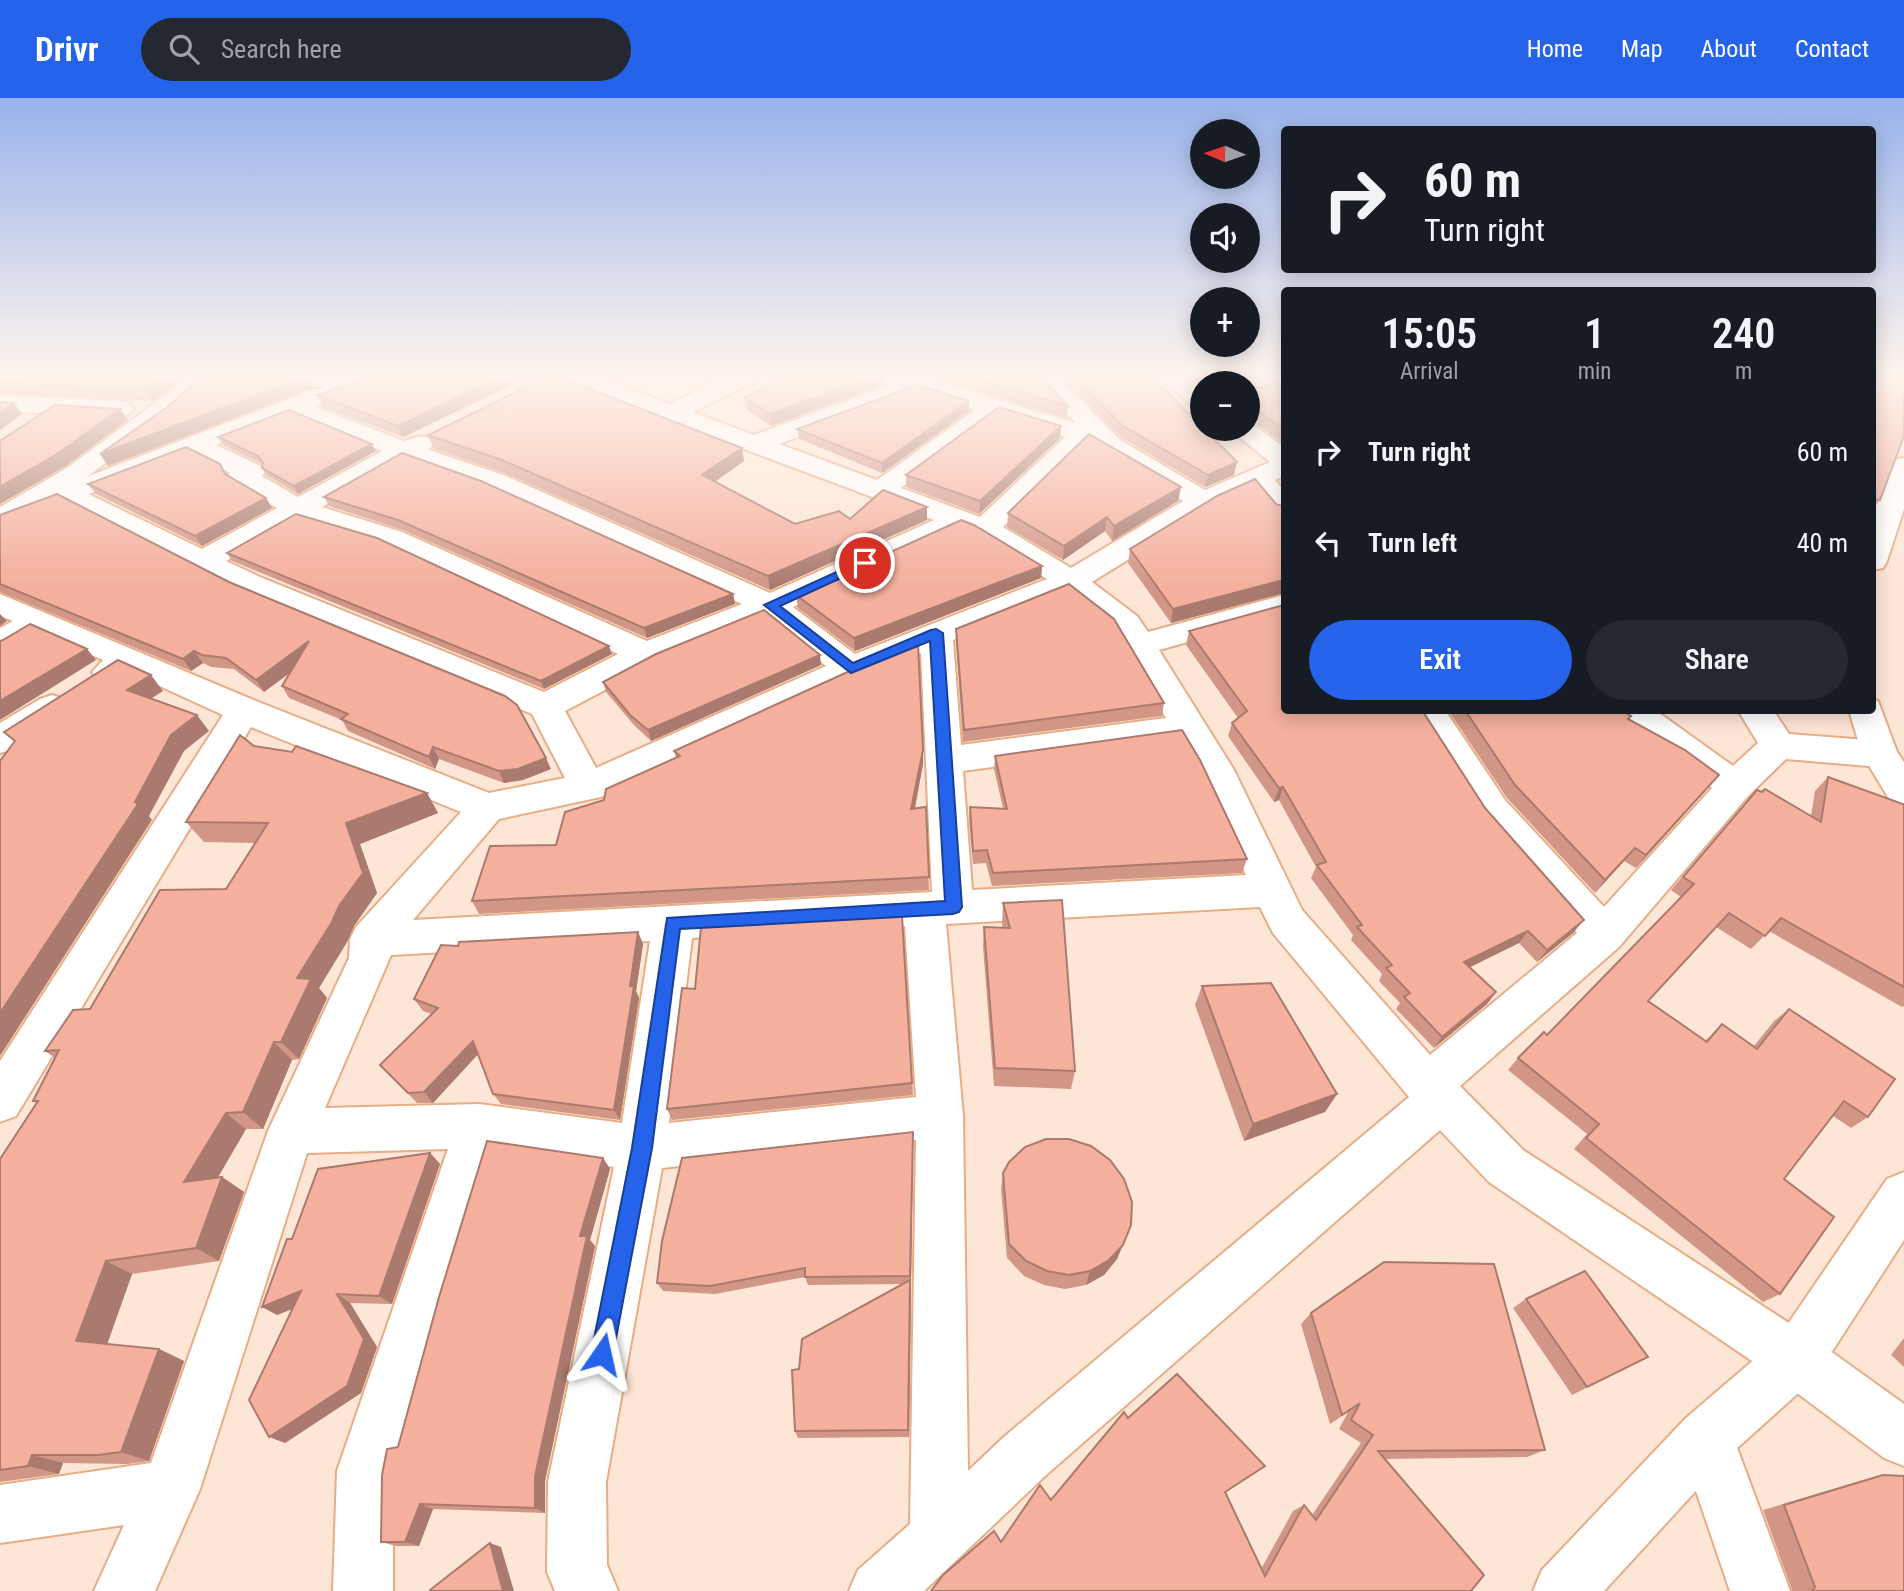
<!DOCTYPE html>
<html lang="en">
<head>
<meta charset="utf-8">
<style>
  :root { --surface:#171b24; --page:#242831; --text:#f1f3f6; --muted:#9ea1a6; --accent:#2563eb }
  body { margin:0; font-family:"Roboto Condensed",sans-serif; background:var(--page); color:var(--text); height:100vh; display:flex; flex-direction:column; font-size:26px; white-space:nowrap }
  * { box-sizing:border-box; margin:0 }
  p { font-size:23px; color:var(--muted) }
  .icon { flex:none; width:38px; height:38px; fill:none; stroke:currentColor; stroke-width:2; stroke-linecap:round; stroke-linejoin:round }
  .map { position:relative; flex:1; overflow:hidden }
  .sheet { position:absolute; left:1281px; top:189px; width:595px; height:427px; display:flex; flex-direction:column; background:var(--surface); border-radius:7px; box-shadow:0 4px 18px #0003 }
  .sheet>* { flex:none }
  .hud { position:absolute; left:1281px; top:28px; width:595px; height:147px; border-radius:7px; box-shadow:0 4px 18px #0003; background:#171b24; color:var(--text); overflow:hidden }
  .needle { width:46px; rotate:272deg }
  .buttons { position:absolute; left:1190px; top:21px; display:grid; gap:14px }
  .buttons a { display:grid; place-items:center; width:70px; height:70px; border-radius:50%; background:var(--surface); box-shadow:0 4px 18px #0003; font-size:35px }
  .pin { position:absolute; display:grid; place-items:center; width:60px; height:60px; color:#fff; margin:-30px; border:4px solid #fff; border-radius:50%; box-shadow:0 2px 7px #0007 }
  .me { position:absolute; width:77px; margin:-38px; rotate:11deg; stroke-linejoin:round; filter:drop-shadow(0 0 5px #0008) }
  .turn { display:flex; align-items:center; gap:24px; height:147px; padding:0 28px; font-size:32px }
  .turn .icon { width:91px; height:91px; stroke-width:2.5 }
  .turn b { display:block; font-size:49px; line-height:60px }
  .eta { display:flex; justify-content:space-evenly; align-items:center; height:119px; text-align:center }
  .eta b { font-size:42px; font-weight:600; line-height:49px }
  .primary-button { display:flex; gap:14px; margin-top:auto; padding:14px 28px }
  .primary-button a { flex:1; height:80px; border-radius:42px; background:var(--accent); color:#fff; font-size:28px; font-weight:600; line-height:80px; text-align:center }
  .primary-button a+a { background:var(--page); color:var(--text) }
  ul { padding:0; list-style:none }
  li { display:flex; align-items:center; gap:21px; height:91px; padding:0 28px }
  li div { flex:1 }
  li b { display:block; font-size:26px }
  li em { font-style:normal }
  header { display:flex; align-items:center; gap:42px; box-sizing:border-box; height:98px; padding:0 35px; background:var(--accent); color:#fff }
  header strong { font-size:33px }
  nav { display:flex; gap:38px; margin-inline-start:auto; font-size:24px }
  .search { width:490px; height:63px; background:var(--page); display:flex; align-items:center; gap:18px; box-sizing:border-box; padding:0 24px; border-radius:38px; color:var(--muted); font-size:26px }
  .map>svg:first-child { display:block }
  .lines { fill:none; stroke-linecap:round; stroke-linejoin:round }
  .minor-casing { stroke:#e6ad86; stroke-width:4 }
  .tertiary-casing { stroke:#e6ad86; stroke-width:4 }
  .minor { fill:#fff; fill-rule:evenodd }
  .tertiary { fill:#fff; fill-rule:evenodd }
  .wall { fill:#d29687 }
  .shaded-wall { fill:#ab7a6e }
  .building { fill:#f4af9d; stroke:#ab7a6e; stroke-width:2 }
  .route { fill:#2563eb; stroke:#184099; stroke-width:2 }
</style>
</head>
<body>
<header>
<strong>Drivr</strong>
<div class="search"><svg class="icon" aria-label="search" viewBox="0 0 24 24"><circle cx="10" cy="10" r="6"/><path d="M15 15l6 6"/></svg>Search here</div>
<nav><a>Home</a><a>Map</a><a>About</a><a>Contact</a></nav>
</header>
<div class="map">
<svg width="1904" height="1493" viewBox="0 0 1904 1493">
  <rect width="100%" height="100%" fill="#fee6d6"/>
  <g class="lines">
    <g class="minor-casing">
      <g id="minor">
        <path d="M190,279H218L74,389L202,451L277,410L232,384L228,378L230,375L186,353L182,347L186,341L195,339L204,341L261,368L265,374L262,378L298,399L382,353L284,313L280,308L284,303L293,300L404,343L420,338L429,340L433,346L429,352L506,378L770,495L934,422L564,284L561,279H597L670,306L724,279H756L753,284L693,314L754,337L891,287L883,284L880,279H919L1076,325L1032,279H1058L1120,342L1205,392L1270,364L1229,331H1248V325H1251L1284,349V378L1275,382L1284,393V420L1274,418L1254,391L1213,409L1092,484L1137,518L1148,534L1284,497V517L1159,552L1234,672L1302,812L1430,957L1577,835L1479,722L1410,612H1445L1505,702L1604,809L1712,690L1618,621L1613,612H1655L1733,668L1758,645L1738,612H1773L1789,636L1880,643L1893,647L1898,656L1893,665L1880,669L1786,661L1748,698L1619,849L1460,988L1523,1052L1815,1242L1904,1306V1368L1884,1360L1777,1280L1489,1084L1440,1032L1045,1378L924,1493H849L858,1472L910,1426L916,1042L662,1070L606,1384L607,1467L618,1493H555L547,1474L548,1384L614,1069L495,1052L393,1373V1493H333L337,1373L448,1051L307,1055L200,1391L155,1493H94L124,1427L0,1445V1387L151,1365L268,1033L349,860L350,841L356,829L461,714L251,629L16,1018L0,1024V963L223,617L131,575L109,585L97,582L92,574L103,562L40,535L12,552L0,555V530L13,523L0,518V496L256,603L489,695L565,680L532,616L238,493L56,400L10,427L0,430V409L67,370ZM917,294L975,312L877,382L779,346ZM998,319L1065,339L980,419L901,390ZM1087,347L1105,355L1183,403L1071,470L1003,429ZM406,362L486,390L742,506L647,543L402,434L322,409ZM300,421L382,446L618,556L544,594L260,479L226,463ZM961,432L975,437L1047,481L855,556L793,509ZM1068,496L1114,532L1166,620L961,647L953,542ZM766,520L826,568L596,670L565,613L658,564ZM921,555L932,794L413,822L499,721L601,699L863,578ZM1180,643L1199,674L1246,777L972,792L963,673ZM1260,809L1273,835L1409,999L1005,1338L968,1373L963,1018L946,826ZM905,828L916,999L669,1025L692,840ZM650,843L622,1025L479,1006L325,1010L391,857Z"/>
        <path d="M294,279H349L365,283L369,288L365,293L356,296L297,284Z"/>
        <path d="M1158,279H1186L1202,291V311L1193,308Z"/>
        <path d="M0,297L121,303L130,306L134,311L130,316L121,319L0,313Z"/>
        <path d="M52,597L64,601L69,609L64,617L13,651L0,655V625L40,601Z"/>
        <path d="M1706,1312L1726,1320L1790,1493H1730L1678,1340L1686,1320Z"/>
      </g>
    </g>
    <g class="tertiary-casing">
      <g id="tertiary">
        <path d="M352,279H389L386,284L302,313L0,431V412L284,303Z"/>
        <path d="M1904,360V411L1887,463L1883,470L1872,472V419L1890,368L1894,362Z"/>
        <path d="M1872,602L1878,603L1897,654L1904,664V708L1891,704L1862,656L1849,612H1872Z"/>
        <path d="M1904,1074V1142L1815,1280L1726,1360L1604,1493H1533L1542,1472L1686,1320L1777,1242L1887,1081Z"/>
      </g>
    </g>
    <use href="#minor" class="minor"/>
    <use href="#tertiary" class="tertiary"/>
  </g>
  <g class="wall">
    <path d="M0,279H185L153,303L0,295Z"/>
    <path d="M370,279H528L403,339L323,309L317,297Z"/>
    <path d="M929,279H1041L1068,308L1067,320Z"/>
    <path d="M1061,279H1161L1160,284L1152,279L1234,377L1205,389L1122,340Z"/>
    <path d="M1190,279H1261L1249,283V292L1284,283V346L1253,323H1248V285H1202V289Z"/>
    <path d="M1872,279L1880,402L1872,411Z"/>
    <path d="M774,281L883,287L771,328L746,311L744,299L775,286Z"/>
    <path d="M969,313L882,375L799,341L797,331Z"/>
    <path d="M1061,328L1060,340L979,416L906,389V377Z"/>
    <path d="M428,337L744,363L714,384L795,426L850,421L927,409V422L770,492L507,376L434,351Z"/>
    <path d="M218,339L376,353L298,396L266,377L262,370V366L223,347Z"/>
    <path d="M227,377L266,400L272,410L202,448L96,396L88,386Z"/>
    <path d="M324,399L733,496L735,506L647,540L403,432L329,408Z"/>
    <path d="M1178,403L1112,443L1105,433L1063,462L1007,429L1008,415Z"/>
    <path d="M1276,406L1284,410V495L1171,525L1128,465L1130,451Z"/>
    <path d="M0,417L551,671L523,682L504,685L439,661L435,671L348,633L342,622L289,600L282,588L290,574L264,594L234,571L211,569L203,565L191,573L0,494Z"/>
    <path d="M227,455L612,556L544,591L232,463Z"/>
    <path d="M1042,468L1041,480L855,553L798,510L796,497Z"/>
    <path d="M956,531L1164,605L1162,618L963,644L956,544Z"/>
    <path d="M1189,533L1485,710L1573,835L1537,864L1519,845L1470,869L1496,894L1487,906L1434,950L1396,911L1400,905L1379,883L1382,876L1351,842L1353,837L1311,780L1316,769L1279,702L1274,704L1228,638L1232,625L1238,620L1186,547Z"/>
    <path d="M821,567L651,643L634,627L606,594L603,584Z"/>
    <path d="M1448,612H1621L1628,621L1719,677L1636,770L1624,763L1595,795L1507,700Z"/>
    <path d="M254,648L427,695L438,715L360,746L377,795L354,828L347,844L319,890L327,900L299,961L292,962L263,1031H246L218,1079H222L244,1094L219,1163L132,1176L107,1246L159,1251L184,1263L149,1363L127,1366L63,1365L59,1376L0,1384V1061L36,1005L33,1003L55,960L45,953L90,911L226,791L255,745L204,744L186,724Z"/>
    <path d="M674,653L923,666L915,711L926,709L929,792L479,816L472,803L556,747L604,702L676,660Z"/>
    <path d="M995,658L1247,761L1242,775L992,788L986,765L973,766L969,722L970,709L1003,710L994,671Z"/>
    <path d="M1828,679L1904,707V908L1902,909L1769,833L1751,851L1716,829L1648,903L1705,943L1722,926L1754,948L1774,923L1789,911L1868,1019L1851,1030L1833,1018L1784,1081L1780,1196L1763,1204L1574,1051L1587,1036L1508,972L1518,960L1547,937L1681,799L1671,792L1757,692L1811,718L1815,693Z"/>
    <path d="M1003,805L1075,973L1071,991L994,988L983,849L984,829L1003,830L1002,826Z"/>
    <path d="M902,818L913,997L672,1022L667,1011L695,891Z"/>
    <path d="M638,834L643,846L636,893L639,900L620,1022L501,1006L493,996L478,956L433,1005H417L380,967L432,916L423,913L414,901L458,848Z"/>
    <path d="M1202,888L1337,996L1325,1014L1244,1043L1195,907Z"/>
    <path d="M913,1034L909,1339L798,1340L795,1333L799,1271L903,1186L808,1187L805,1179L715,1196L663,1193L657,1185Z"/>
    <path d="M430,1055L440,1066L392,1206L350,1205L377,1249L361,1295L285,1345L292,1211L277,1217Z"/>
    <path d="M603,1060L610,1071L590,1142L595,1148L545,1383V1415L433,1411L419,1448H396L381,1444L398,1349Z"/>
    <path d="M1003,1075L1125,1142L1117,1161L1104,1177L1086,1187L1065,1191L1044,1187L1024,1178L1007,1160L1001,1091Z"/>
    <path d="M1526,1201L1648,1259L1572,1297L1513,1210Z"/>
    <path d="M1311,1215L1545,1352L1527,1359L1384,1361L1471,1493H931L1001,1444L1051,1402L1128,1320L1255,1375L1225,1395L1261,1471L1293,1413L1304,1407L1312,1417L1361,1345L1339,1331L1348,1314L1330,1326L1301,1226Z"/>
    <path d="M1904,1240V1269L1891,1257Z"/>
    <path d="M1883,1377L1904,1493H1792V1492L1763,1412L1860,1383Z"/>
  </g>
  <g class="shaded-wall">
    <path d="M164,279H185L153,303L146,292Z"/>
    <path d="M306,279H308L313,290L108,368L100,356Z"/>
    <path d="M500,279H528L403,339L398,328Z"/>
    <path d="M872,279H883V287L771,328L770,316Z"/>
    <path d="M1248,279H1261L1247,284Z"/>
    <path d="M969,303V313L882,375V365Z"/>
    <path d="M14,305L22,316L0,332V315Z"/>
    <path d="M120,311L128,322L66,368L0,406V389Z"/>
    <path d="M1061,328L1060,340L979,416L980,403Z"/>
    <path d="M372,346L376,353L298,396L294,388Z"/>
    <path d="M742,350L744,363L705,391L702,377Z"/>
    <path d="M1237,364L1234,377L1205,389L1208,377Z"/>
    <path d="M1181,389L1178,403L1112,443L1114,428Z"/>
    <path d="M266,400L272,410L202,448L195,438Z"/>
    <path d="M927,409V422L770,492L768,478Z"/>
    <path d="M1107,419L1105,433L1063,462L1064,448Z"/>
    <path d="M1042,468L1041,480L855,553L854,540Z"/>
    <path d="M1284,482V495L1171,525L1173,511Z"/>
    <path d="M733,496L735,506L647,540L644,530Z"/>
    <path d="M0,516L7,523L0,528Z"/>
    <path d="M309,543L317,555L264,594L256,582Z"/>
    <path d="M609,548L612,556L544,591L541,583Z"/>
    <path d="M87,551L96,562L0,622V603Z"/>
    <path d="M194,553L203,565L191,573L183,561Z"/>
    <path d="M820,557L821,567L651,643L648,632Z"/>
    <path d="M151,577L163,593L140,608L127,592Z"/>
    <path d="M197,617L209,633L184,653L149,718L152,722L0,958V915L135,704L171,637Z"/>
    <path d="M433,649L439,661L435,671L429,659Z"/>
    <path d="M923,652V666L912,724L911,711Z"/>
    <path d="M546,660L551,671L523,682L504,685L499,673Z"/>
    <path d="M1719,677L1708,690L1636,770L1646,757Z"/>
    <path d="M1283,689L1279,702L1274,704L1279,690Z"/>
    <path d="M427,695L438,715L360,746L377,795L354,828L347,844L319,890L327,900L299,961L281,944L297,880L346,725Z"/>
    <path d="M1635,750L1624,763L1595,795L1605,782Z"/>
    <path d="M1584,822L1573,835L1537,864L1547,852Z"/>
    <path d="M1528,833L1519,845L1456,876L1464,864Z"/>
    <path d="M638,834L643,846L636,893L639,900L620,1022L614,1012L630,888Z"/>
    <path d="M1496,894L1487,906L1434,950L1442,939Z"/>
    <path d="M473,943L481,953L433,1005L424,994Z"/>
    <path d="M274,944L292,962L263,1031L243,1014Z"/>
    <path d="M1337,996L1325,1014L1244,1043L1253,1026Z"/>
    <path d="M226,1015L246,1031L206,1100L184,1084Z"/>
    <path d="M913,1034V1045L911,1186L910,1178Z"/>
    <path d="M430,1055L440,1066L392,1206L379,1198Z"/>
    <path d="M603,1060L610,1071L590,1142L595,1148L545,1383V1415L535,1410V1378L580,1138Z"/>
    <path d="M222,1079L244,1094L219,1163L196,1150Z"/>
    <path d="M1131,1127L1117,1161L1104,1177L1086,1187L1090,1173Z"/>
    <path d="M106,1163L132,1176L104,1255L76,1243Z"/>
    <path d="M910,1182L911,1192L909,1339L908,1332Z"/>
    <path d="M301,1193L315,1202L277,1217L262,1209Z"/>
    <path d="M337,1196L350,1205L377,1249L361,1295L285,1345L269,1339Z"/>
    <path d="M159,1251L184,1263L149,1363L121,1354Z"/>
    <path d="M32,1357L63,1365L59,1376L28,1368Z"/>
    <path d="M420,1406L433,1411L419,1448L405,1444Z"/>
    <path d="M490,1445L501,1449L514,1493H503Z"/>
  </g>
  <g class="building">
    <path d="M0,279H164L146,292L0,284Z"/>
    <path d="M202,279H306L100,356L166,310Z"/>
    <path d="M370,279H500L398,328L317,297Z"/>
    <path d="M547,279H559L742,350L702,377L795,426L839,413L850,421L883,392L927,409L768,478L502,362L428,337Z"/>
    <path d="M782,279H872L770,316L744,299L778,285L774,281Z"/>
    <path d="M969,279H1041L1068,308Z"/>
    <path d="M1074,279H1152L1237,364L1208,377L1123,328Z"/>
    <path d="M1207,279H1250L1249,292L1284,283V332L1255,311H1249L1248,316V285H1207Z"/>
    <path d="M1872,279H1904V338L1880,402L1872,400Z"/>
    <path d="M917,287L969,303L882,365L797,331Z"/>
    <path d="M0,304L14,305L0,315Z"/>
    <path d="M55,307L120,311L57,356L0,389V343Z"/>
    <path d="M999,309L1061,328L980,403L906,377Z"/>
    <path d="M289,312L372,346L294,388L262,370L263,365L258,358L218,339Z"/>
    <path d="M1089,336L1181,389L1114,428L1107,419L1064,448L1008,415Z"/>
    <path d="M186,349L220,366L225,376L266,400L195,438L88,386Z"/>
    <path d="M402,355L481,383L733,496L644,530L398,422L324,399Z"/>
    <path d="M1255,381L1276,406L1282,408L1284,410V482L1173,511L1130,451L1217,398Z"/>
    <path d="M57,396L229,484L505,598L517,607L546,660L518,671L499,673L433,649L429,659L341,621L348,616L282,588L309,543L256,582L226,560L202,557L194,553L183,561L0,486V417Z"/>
    <path d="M296,416L377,440L609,548L541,583L227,455Z"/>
    <path d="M961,422L974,427L1042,468L854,540L796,497Z"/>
    <path d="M1069,486L1114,521L1164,605L964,632L956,531Z"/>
    <path d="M1284,507V612H1422L1485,710L1584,822L1547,852L1528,833L1464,864L1496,894L1442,939L1404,899L1410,895L1386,870L1392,867L1357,829L1362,827L1317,767L1326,764L1283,689L1279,690L1232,625L1247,613L1189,533Z"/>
    <path d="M764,512L820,557L648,632L630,617L603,584L656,556Z"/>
    <path d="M30,526L87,551L0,603V543L3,542Z"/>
    <path d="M918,545L923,652L911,711L926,709L929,779L472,803L490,748L556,747L565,714L604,702L606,691L680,658L674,653L863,567Z"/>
    <path d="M118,562L151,577L127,592L197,617L171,637L135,704L138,706L0,915V663L15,643L4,634Z"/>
    <path d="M1465,612H1621L1631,618L1628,621L1685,652L1719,677L1646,757L1635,750L1605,782L1515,687Z"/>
    <path d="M1182,632L1200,662L1247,761L993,775L987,752L973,753L970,709L1007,711L995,658Z"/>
    <path d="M240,637L254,648L292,654L296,648L427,695L346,725L363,775L339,808L332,824L297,880L311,881L281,944H274L243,1014L226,1015L184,1084L222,1079L196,1150L106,1163L76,1243L159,1251L121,1354L98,1357H32L28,1368L0,1372V1061L38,1003H33L59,952L45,953L73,912L90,911L160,792L226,791L268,725L186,724Z"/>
    <path d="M1828,679L1903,706L1904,707V889L1781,820L1765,838L1729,815L1648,903L1707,944L1722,926L1757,951L1789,911L1895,981L1868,1019L1844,1003L1784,1081L1834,1119L1780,1196L1586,1040L1599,1026L1518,960L1544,934L1547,937L1694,786L1683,779L1757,692L1762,694L1765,691L1821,724Z"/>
    <path d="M1062,802L1075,973L995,970L984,829L1010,830L1003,805Z"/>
    <path d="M902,818L912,985L667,1011L682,890L695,891L701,829Z"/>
    <path d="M638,834L630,888H634L614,1012L493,996L473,943L424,994L408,995L380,967L438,910L414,901L441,847L458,848L459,844Z"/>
    <path d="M1271,885L1337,996L1253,1026L1202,888Z"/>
    <path d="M913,1034L910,1178L805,1179V1170L710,1188L657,1185L662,1143L682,1060Z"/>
    <path d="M1046,1041H1069L1091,1048L1110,1062L1124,1081L1132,1104L1131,1127L1123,1147L1109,1162L1090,1173L1069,1177L1047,1173L1026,1163L1009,1146L1003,1075L1009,1064L1025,1049Z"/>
    <path d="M487,1043L603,1060L580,1138H587L535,1378V1410L420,1406L405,1444H381L382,1377L387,1351L398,1349L439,1199Z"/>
    <path d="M430,1055L379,1198L337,1196L364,1241L347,1288L269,1339L249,1302L301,1193L262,1209L287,1141H292L318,1071Z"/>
    <path d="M1384,1164L1494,1166L1545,1352L1378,1353L1484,1477L1471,1493H931L943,1477L994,1433L1001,1444L1040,1387L1051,1402L1124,1314L1128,1320L1177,1276L1265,1368L1225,1394L1265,1478L1304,1407L1316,1422L1373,1337L1351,1322L1360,1305L1342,1317L1311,1215Z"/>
    <path d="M1585,1173L1648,1259L1587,1289L1526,1201Z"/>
    <path d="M910,1182L908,1332L795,1333L792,1272L799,1271L802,1241Z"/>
    <path d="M1883,1377L1904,1378V1493H1812L1815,1489L1784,1407Z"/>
    <path d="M490,1445L503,1493H431L430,1492Z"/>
  </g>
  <linearGradient id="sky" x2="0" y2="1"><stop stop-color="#97b2eb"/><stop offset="0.57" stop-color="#fff4ed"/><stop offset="1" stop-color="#fff4ed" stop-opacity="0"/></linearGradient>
  <rect width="1904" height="488" fill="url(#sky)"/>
  <path class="route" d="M865,461L869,462V467L780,508L853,565L931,532L936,531L943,535L962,809L959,814L953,816L680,831L652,1050L613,1256L610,1263L602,1267L594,1263L591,1256L632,1050L667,820L945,803L930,543L851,575L764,507Z"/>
</svg>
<div class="buttons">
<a><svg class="needle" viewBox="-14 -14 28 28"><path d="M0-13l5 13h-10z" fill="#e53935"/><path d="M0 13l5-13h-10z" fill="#9ea1a6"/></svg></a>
<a><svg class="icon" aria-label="sound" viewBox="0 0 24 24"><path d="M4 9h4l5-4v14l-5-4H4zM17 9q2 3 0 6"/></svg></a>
<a>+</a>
<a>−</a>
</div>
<div class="pin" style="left:865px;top:465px;background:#d93025"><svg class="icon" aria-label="arrive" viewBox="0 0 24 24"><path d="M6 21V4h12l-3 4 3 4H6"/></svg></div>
<svg class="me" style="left:602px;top:1256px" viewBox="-20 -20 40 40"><path d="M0-17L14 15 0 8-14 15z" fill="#2563eb" stroke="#fff" stroke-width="4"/></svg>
<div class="hud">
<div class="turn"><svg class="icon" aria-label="right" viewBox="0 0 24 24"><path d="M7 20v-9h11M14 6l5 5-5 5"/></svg><div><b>60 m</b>Turn right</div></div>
</div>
<section class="sheet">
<div class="eta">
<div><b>15:05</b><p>Arrival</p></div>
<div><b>1</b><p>min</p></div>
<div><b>240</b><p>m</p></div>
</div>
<ul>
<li><svg class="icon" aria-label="right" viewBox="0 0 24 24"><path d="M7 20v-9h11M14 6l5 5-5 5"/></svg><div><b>Turn right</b></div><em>60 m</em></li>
<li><svg class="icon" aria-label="left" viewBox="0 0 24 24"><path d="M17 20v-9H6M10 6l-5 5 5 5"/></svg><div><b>Turn left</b></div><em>40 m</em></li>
</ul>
<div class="primary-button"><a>Exit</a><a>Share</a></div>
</section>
</div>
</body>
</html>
